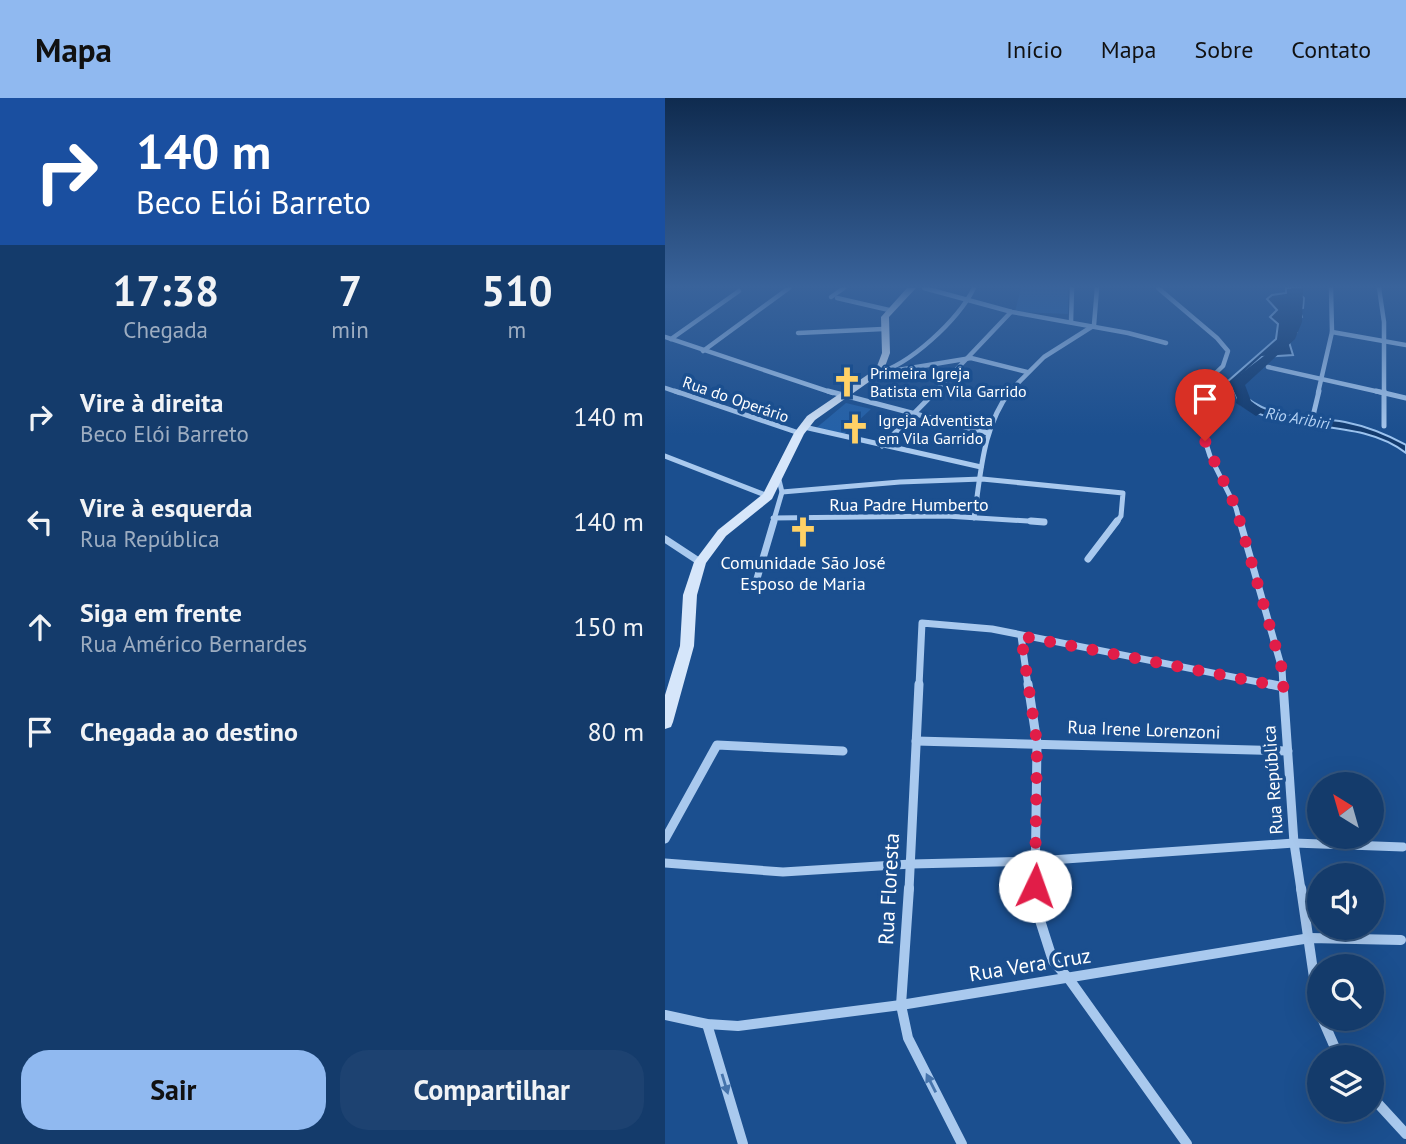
<!DOCTYPE html>
<html lang="pt">
<head>
<meta charset="utf-8">
<style>
  :root { --surface:#143b6b; --page:#1d4271; --text:#f1f3f6; --muted:#9dadc1; --line:#33557e; --accent:#90b9f0 }
  body { margin:0; font-family:"PT Sans",sans-serif; background:var(--page); color:var(--text); height:100vh; display:flex; flex-direction:column; font-size:26px; white-space:nowrap }
  * { box-sizing:border-box; margin:0 }
  p { font-size:23px; color:var(--muted) }
  .icon { flex:none; width:38px; height:38px; fill:none; stroke:currentColor; stroke-width:2; stroke-linecap:round; stroke-linejoin:round }
  .map { position:relative; flex:1; overflow:hidden }
  .side { display:flex; flex-direction:column; background:var(--surface); width:665px }
  .side>* { flex:none }
  .top-card { background:#1a4fa0; color:#fff; overflow:hidden }
  .needle { width:46px; rotate:323deg }
  .controls { position:absolute; left:642px; top:674px; display:grid; gap:14px }
  .controls a { display:grid; place-items:center; width:77px; height:77px; border-radius:50%; background:var(--surface); box-shadow:0 7px 28px #0002,0 0 0 2px var(--line); font-size:35px }
  .pin { position:absolute; display:grid; place-items:center; width:60px; height:60px; color:#fff; margin:-72px -30px; border-radius:50% 50% 50% 0; rotate:-45deg; box-shadow:0 0 7px #0007 }
  .pin .icon { rotate:45deg }
  .me { position:absolute; width:77px; margin:-38px; rotate:3deg; stroke-linejoin:round; filter:drop-shadow(0 0 5px #0008) }
  .turn { display:flex; align-items:center; gap:24px; height:147px; padding:0 21px; font-size:32px }
  .turn .icon { width:91px; height:91px; stroke-width:2.5 }
  .turn b { display:block; font-size:49px; line-height:60px }
  .eta { display:flex; justify-content:space-evenly; align-items:center; height:119px; text-align:center }
  .eta b { font-size:42px; font-weight:600; line-height:49px }
  .action { display:flex; gap:14px; margin-top:auto; padding:14px 21px }
  .action a { flex:1; height:80px; border-radius:28px; background:var(--accent); color:#111; font-size:28px; font-weight:600; line-height:80px; text-align:center }
  .action a+a { background:var(--page); color:var(--text) }
  ul { padding:0; list-style:none }
  li { display:flex; align-items:center; gap:21px; height:105px; padding:0 21px }
  li div { flex:1 }
  li b { display:block; font-size:26px }
  li em { font-style:normal }
  header { display:flex; align-items:center; gap:42px; box-sizing:border-box; height:98px; padding:0 35px; background:var(--accent); color:#111 }
  header strong { font-size:33px }
  nav { display:flex; gap:38px; margin-inline-start:auto; font-size:24px }
  main { display:flex; flex:1; min-height:0 }
  .map>svg:first-child { display:block }
  .green { fill:#2461a8 }
  .water { fill:#123a6d; stroke:#9cc4f0; stroke-width:2 }
  .lines { fill:none; stroke-linecap:round; stroke-linejoin:round }
  .river { fill:#123a6d; fill-rule:evenodd }
  .street-far4 { stroke:#a9c9ee; stroke-width:4.5 }
  .street-far3 { stroke:#a9c9ee; stroke-width:5 }
  .street-far2 { stroke:#a9c9ee; stroke-width:7 }
  .street-far1 { stroke:#a9c9ee; stroke-width:9 }
  .street { stroke:#a9c9ee; stroke-width:10 }
  .secondary { fill:#d6e6fa; fill-rule:evenodd }
  .oneway { fill:#4674ac }
  .route { stroke:#e11d48; stroke-width:12; stroke-dasharray:0 21.6 }
  .labels { text-anchor:middle; stroke-width:7; stroke-linejoin:round; paint-order:stroke }
  .far-poi-label { font-size:16px; fill:#fff; stroke:#1b4f8f; text-anchor:start }
  .far-street-label { font-size:16px; fill:#fff; stroke:#1b4f8f }
  .far-water-label { font-size:16px; font-style:italic; fill:#b5d3f5; stroke:#1b4f8f }
  .street-label { font-size:18px; fill:#fff; stroke:#1b4f8f }
  .poi-label { font-size:18px; fill:#fff; stroke:#1b4f8f }
  .near-street-label { font-size:21px; fill:#fff; stroke:#1b4f8f }
</style>
</head>
<body>
<header>
<strong>Mapa</strong>
<nav><a>Início</a><a>Mapa</a><a>Sobre</a><a>Contato</a></nav>
</header>
<main>
<section class="side">
<div class="top-card">
<div class="turn"><svg class="icon" aria-label="right" viewBox="0 0 24 24"><path d="M7 20v-9h11M14 6l5 5-5 5"/></svg><div><b>140 m</b>Beco Elói Barreto</div></div>
</div>
<div class="eta">
<div><b>17:38</b><p>Chegada</p></div>
<div><b>7</b><p>min</p></div>
<div><b>510</b><p>m</p></div>
</div>
<ul>
<li><svg class="icon" aria-label="right" viewBox="0 0 24 24"><path d="M7 20v-9h11M14 6l5 5-5 5"/></svg><div><b>Vire à direita</b><p>Beco Elói Barreto</p></div><em>140 m</em></li>
<li><svg class="icon" aria-label="left" viewBox="0 0 24 24"><path d="M17 20v-9H6M10 6l-5 5 5 5"/></svg><div><b>Vire à esquerda</b><p>Rua República</p></div><em>140 m</em></li>
<li><svg class="icon" aria-label="ahead" viewBox="0 0 24 24"><path d="M12 20V5M6 11l6-6 6 6"/></svg><div><b>Siga em frente</b><p>Rua Américo Bernardes</p></div><em>150 m</em></li>
<li><svg class="icon" aria-label="arrive" viewBox="0 0 24 24"><path d="M6 21V4h12l-3 4 3 4H6"/></svg><div><b>Chegada ao destino</b></div><em>80 m</em></li>
</ul>
<div class="action"><a>Sair</a><a>Compartilhar</a></div>
</section>
<div class="map">
<svg width="741" height="1046" viewBox="0 0 741 1046">
  <rect width="100%" height="100%" fill="#1b4f8f"/>
  <g class="green">
    <path d="M356,190H403V216L350,214Z"/>
    <path d="M181,305L206,311L178,337L150,331Z"/>
  </g>
  <path class="water" d="M621,190H635V196L639,200L638,210L634,211L637,219L631,224L632,234L624,244L628,257L597,259L577,277L570,289C602,324 640,317 680,324C700,328 723,337 741,347V355C693,318 620,337 575,306L570,294L562,288V284L611,241L613,226L605,219L612,212L602,201L607,197L621,195Z"/>
  <g class="lines">
    <path class="river" d="M626,190H638L637,224L630,241L580,287L586,303L599,313L591,318L571,305L572,300L566,287C580,267 613,254 621,234C627,221 624,204 626,190Z"/>
    <g class="street-far4">
      <path d="M259,190L347,214L463,235L501,245"/>
      <path d="M493,190L552,240L563,253L558,268L530,295"/>
      <path d="M714,190L719,224V295"/>
      <path d="M166,199L179,190"/>
      <path d="M172,200L224,212"/>
      <path d="M406,224L407,190"/>
      <path d="M429,227L432,190"/>
      <path d="M667,234L741,247"/>
      <path d="M133,235L218,231"/>
      <path d="M0,239L168,295"/>
      <path d="M6,241L74,193"/>
      <path d="M38,253L124,190"/>
      <path d="M603,269L719,295"/>
      <path d="M227,273L306,260L362,274"/>
      <path d="M210,276C245,267 293,222 309,190"/>
      <path d="M0,290L15,295"/>
      <path d="M269,295L346,214"/>
      <path d="M343,295L379,259L428,228"/>
      <path d="M653,295L667,234L666,190"/>
    </g>
    <g class="street-far3">
      <path d="M10,293L134,335"/>
      <path d="M163,293L323,335"/>
      <path d="M532,293L527,302L545,358L571,410L575,425"/>
      <path d="M711,293L741,300"/>
      <path d="M719,293V328"/>
      <path d="M648,318L654,293"/>
      <path d="M139,329L316,369"/>
      <path d="M217,348L271,293"/>
      <path d="M0,358L103,398"/>
      <path d="M117,394L235,384L317,381L458,395L456,418L451,425"/>
      <path d="M108,420L281,418L379,424"/>
      <path d="M309,420C316,376 317,330 345,293"/>
      <path d="M108,425L117,394L113,378"/>
    </g>
    <g class="street-far2">
      <path d="M366,423L379,424"/>
      <path d="M575,423L617,571L618,588"/>
      <path d="M0,441L35,464"/>
      <path d="M423,461L452,423"/>
      <path d="M91,484L109,423"/>
      <path d="M356,538L363,588"/>
      <path d="M254,588L257,525L327,531L613,588"/>
    </g>
    <g class="street-far1">
      <path d="M363,586L372,645L370,792"/>
      <path d="M604,586L619,589"/>
      <path d="M618,586L629,745L636,792"/>
      <path d="M251,643L623,653"/>
      <path d="M0,741L52,647L178,653"/>
      <path d="M0,765L118,774L246,766L372,763L629,745L738,749"/>
      <path d="M244,792L254,586"/>
    </g>
    <g class="street">
      <path d="M244,790L236,907L243,940L297,1046"/>
      <path d="M370,790L373,816L388,863L404,881L522,1046"/>
      <path d="M636,790L654,914"/>
      <path d="M0,917L42,926L73,928L236,907L645,840L736,842"/>
      <path d="M657,920L674,959"/>
      <path d="M42,926L78,1046"/>
      <path d="M707,999L741,1036"/>
    </g>
    <path class="secondary" d="M242,190H251L224,219L225,255L218,274L150,322L139,336L107,401L61,438L41,465L32,497L29,548L8,624L6,629L0,631V597L15,548L18,497L29,464L53,432L98,396L129,335L142,318L211,271L217,255L216,219Z"/>
  </g>
  <defs><path id="oneway-solid" d="M-6-.8H1V-3.2L6.5 0L1 3.2V.8H-6Z" transform="scale(1.75)"/></defs>
  <g class="oneway">
    <use href="#oneway-solid" transform="translate(266 985) rotate(-117)"/>
    <use href="#oneway-solid" transform="translate(60 986) rotate(73)"/>
  </g>
  <linearGradient id="sky" x2="0" y2="1"><stop stop-color="#0f2b4f"/><stop offset="0.56" stop-color="#39639b"/><stop offset="1" stop-color="#39639b" stop-opacity="0"/></linearGradient>
  <rect width="741" height="337" fill="url(#sky)"/>
  <g class="lines">
    <path class="route" d="M370,788L372,645L356,538L619,589L617,571L571,410L540,343"/>
  </g>
  <defs>
    <g id="church-bare" transform="scale(2.415)"><path d="M-1.2-6h2.4v3.5h3.3v2.4h-3.3V6h-2.4V-.1h-3.3v-2.4h3.3Z" fill="#ffd166" stroke="#1b4f8f" stroke-width="2.5" paint-order="stroke"/></g>
  </defs>
  <g fill-rule="evenodd">
    <use href="#church-bare" x="182" y="284"/>
    <use href="#church-bare" x="190" y="331"/>
    <use href="#church-bare" x="138" y="434"/>
  </g>
  <g class="labels">
    <g class="far-poi-label">
      <text x="205" y="281">Primeira Igreja<tspan x="205" dy="18">Batista em Vila Garrido</tspan></text>
      <text x="213" y="328">Igreja Adventista<tspan x="213" dy="18">em Vila Garrido</tspan></text>
    </g>
    <g class="far-street-label">
      <text transform="translate(71 301) rotate(19)" y="6">Rua do Operário</text>
    </g>
    <g class="far-water-label">
      <text transform="translate(633 320) rotate(10)" y="6">Rio Aribiri</text>
    </g>
    <g class="street-label">
      <text x="244" y="413">Rua Padre Humberto</text>
      <text transform="translate(479 632) rotate(2)" y="6">Rua Irene Lorenzoni</text>
      <text transform="translate(608 682) rotate(-94)" y="6">Rua República</text>
    </g>
    <g class="poi-label">
      <text x="138" y="471">Comunidade São José<tspan x="138" dy="21">Esposo de Maria</tspan></text>
    </g>
    <g class="near-street-label">
      <text transform="translate(224 791) rotate(-87)" y="7">Rua Floresta</text>
      <text transform="translate(365 867) rotate(-9)" y="7">Rua Vera Cruz</text>
    </g>
  </g>
</svg>
<div class="controls">
<a><svg class="needle" viewBox="-14 -14 28 28"><path d="M0-13l5 13h-10z" fill="#e53935"/><path d="M0 13l5-13h-10z" fill="#9dadc1"/></svg></a>
<a><svg class="icon" aria-label="sound" viewBox="0 0 24 24"><path d="M4 9h4l5-4v14l-5-4H4zM17 9q2 3 0 6"/></svg></a>
<a><svg class="icon" aria-label="search" viewBox="0 0 24 24"><circle cx="10" cy="10" r="6"/><path d="M15 15l6 6"/></svg></a>
<a><svg class="icon" aria-label="layers" viewBox="0 0 24 24"><path d="M12 4l9 5-9 5-9-5zM3 14l9 5 9-5"/></svg></a>
</div>
<div class="pin" style="left:540px;top:343px;background:#d93025"><svg class="icon" aria-label="arrive" viewBox="0 0 24 24"><path d="M6 21V4h12l-3 4 3 4H6"/></svg></div>
<svg class="me" style="left:370px;top:788px" viewBox="-20 -20 40 40"><circle r="19" fill="#fff"/><path d="M0-13L10 11 0 6-10 11z" fill="#e11d48"/></svg>
</div>
</main>
</body>
</html>
